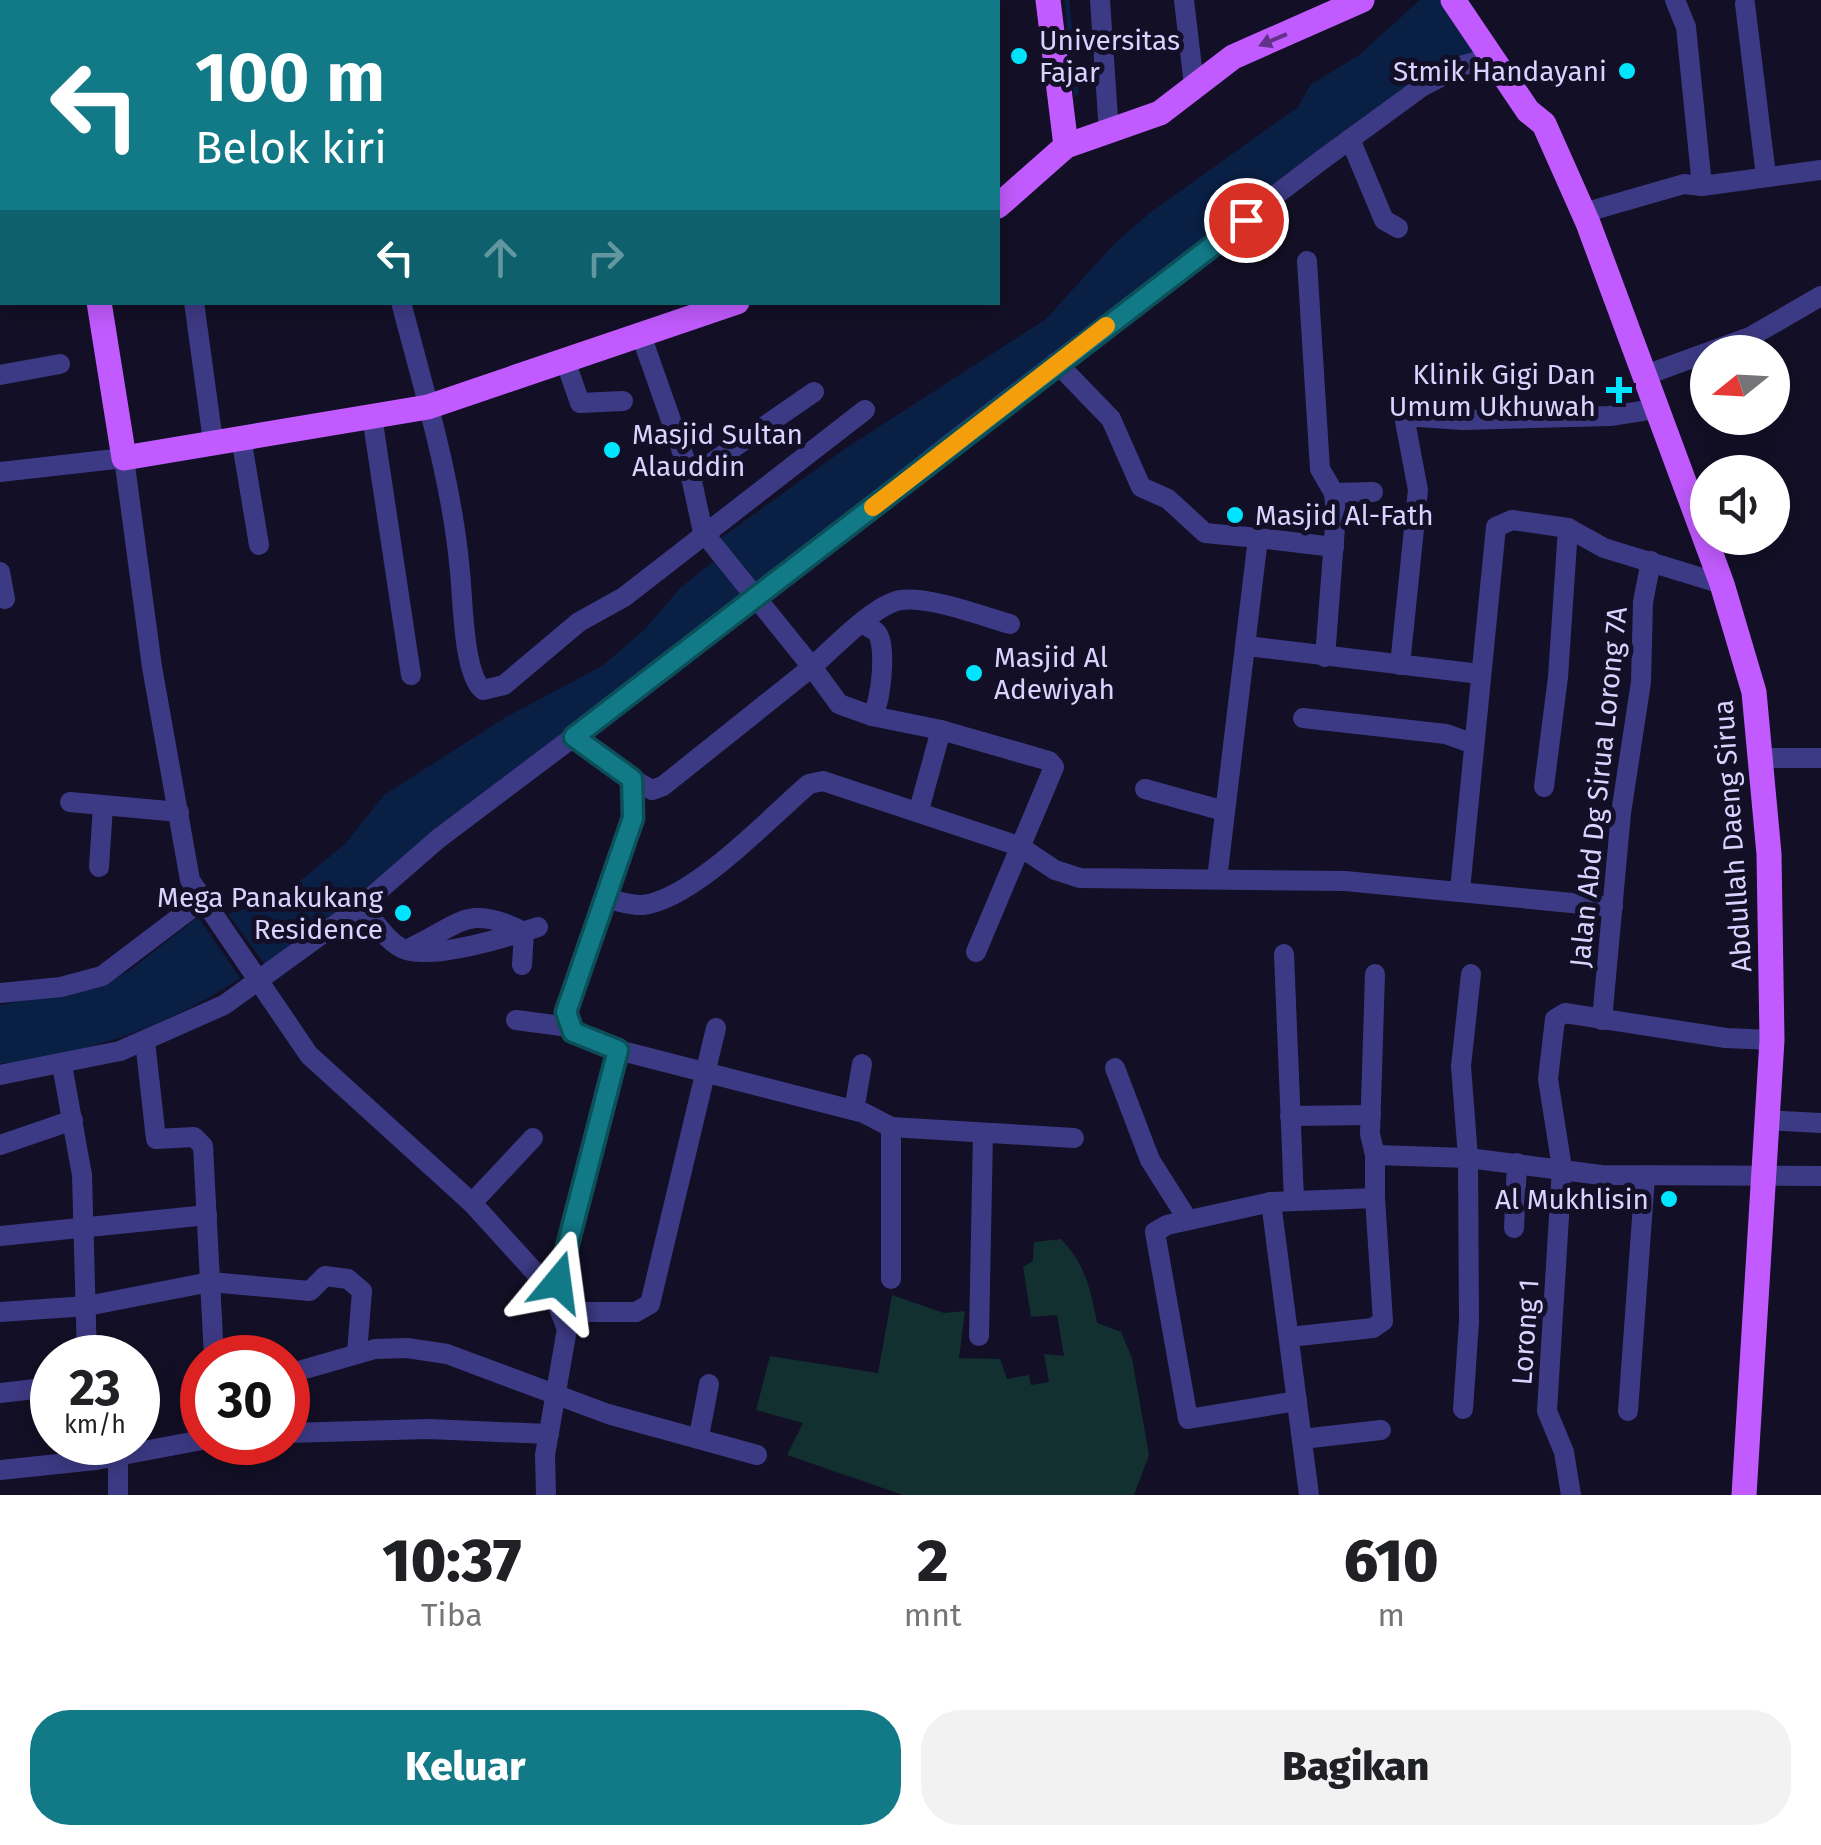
<!DOCTYPE html>
<html lang="id">
<head>
<meta charset="utf-8">
<style>
  :root { --surface:#fff; --page:#f2f2f2; --text:#202124; --muted:#757577; --accent:#127987 }
  body { margin:0; font-family:"Fira Sans",sans-serif; background:var(--page); color:var(--text); height:100vh; display:flex; flex-direction:column; font-size:38px; white-space:nowrap }
  * { box-sizing:border-box; margin:0 }
  p { font-size:32px; color:var(--muted) }
  .icon { flex:none; width:55px; height:55px; fill:none; stroke:currentColor; stroke-width:2; stroke-linecap:round; stroke-linejoin:round }
  .map { position:relative; height:1495px; overflow:hidden }
  .panel { display:flex; flex-direction:column; background:var(--surface); flex:1 }
  .panel>* { flex:none }
  .banner { position:absolute; left:0px; top:0px; width:1000px; height:305px; box-shadow:0 5px 25px #0003; background:#127987; color:#fff; overflow:hidden }
  .needle { width:65px; rotate:252deg }
  .controls { position:absolute; left:1690px; top:335px; display:grid; gap:20px }
  .controls a { display:grid; place-items:center; width:100px; height:100px; border-radius:50%; background:var(--surface); box-shadow:0 5px 25px #0003; font-size:50px }
  .speed { position:absolute; left:30px; top:1335px; display:flex; gap:20px; font-size:50px; font-weight:700; text-align:center }
  .speed>* { display:grid; place-content:center; width:130px; height:130px; border-radius:50%; background:var(--surface); box-shadow:0 5px 25px #0003; line-height:1 }
  .speed small { font-size:25px; font-weight:400 }
  .speed .limit { border:15px solid #d22; background:#fff; color:#111 }
  .pin { position:absolute; display:grid; place-items:center; width:85px; height:85px; color:#fff; margin:-42px; border:5px solid #fff; border-radius:50%; box-shadow:0 2px 10px #0007 }
  .me { position:absolute; width:110px; margin:-55px; rotate:16deg; stroke-linejoin:round; filter:drop-shadow(0 0 8px #0008) }
  .turn { display:flex; align-items:center; gap:35px; height:210px; padding:0 30px; font-size:45px }
  .turn .icon { width:130px; height:130px; stroke-width:2.5 }
  .turn b { display:block; font-size:70px; line-height:85px }
  .lanes { display:flex; align-items:center; height:95px; padding:0 30px; background:#0003; justify-content:center; gap:50px; direction:ltr }
  .lanes .off { opacity:.35 }
  .eta { display:flex; justify-content:space-evenly; align-items:center; height:170px; text-align:center }
  .eta b { font-size:60px; font-weight:800; line-height:70px }
  .action { display:flex; gap:20px; margin-top:auto; padding:20px 30px }
  .action a { flex:1; height:115px; border-radius:40px; background:var(--accent); color:#fff; font-size:40px; font-weight:800; line-height:115px; text-align:center }
  .action a+a { background:var(--page); color:var(--text) }
  .map>svg:first-child { display:block }
  .green { fill:#12302f }
  .water { fill:#0a1f44 }
  .lines { fill:none; stroke-linecap:round; stroke-linejoin:round }
  .stream { stroke:#0a1f44; stroke-width:5 }
  .minor { stroke:#3d3a85; stroke-width:20 }
  .major { stroke:#c25bff; stroke-width:25 }
  .oneway { fill:#623188 }
  .route-casing { stroke:#0c4f58; stroke-width:25 }
  .route { stroke:#127987; stroke-width:18 }
  .slow { stroke:#f59e0b; stroke-width:18 }
  .poi-dot { fill:#00e5ff; stroke:#130f26; stroke-width:4 }
  .labels { text-anchor:middle; stroke-width:10; stroke-linejoin:round; paint-order:stroke }
  .poi-label { font-size:28px; fill:#d9d4ff; stroke:#130f26; text-anchor:start }
  .street-label { font-size:28px; fill:#d9d4ff; stroke:#130f26 }
</style>
</head>
<body>
<div class="map">
<svg width="1821" height="1495" viewBox="0 0 1821 1495">
  <rect width="100%" height="100%" fill="#130f26"/>
  <path class="green" d="M1061,1239C1085,1264 1091,1290 1097,1323L1121,1332L1132,1358L1149,1455L1134,1495H903L787,1455L803,1423L756,1410L770,1356L878,1373L892,1295L944,1313L965,1311L959,1358L1000,1359L1007,1379L1029,1375L1031,1385L1049,1382L1044,1354L1064,1356L1057,1315L1031,1317L1023,1267L1033,1261L1034,1242Z"/>
  <g class="water">
    <path d="M1420,0H1446L1480,49L1450,62L875,490L266,966L228,914L279,898L344,845L384,795L506,717L602,666L645,629L680,588L726,551L718,540L843,450L1046,319L1115,243L1151,212L1298,107L1310,85L1359,55Z"/>
    <path d="M198,917L240,978C166,1028 89,1053 0,1064V1005L82,989L129,971Z"/>
  </g>
  <g class="lines">
    <path class="stream" d="M1067,0L1076,93"/>
    <g class="minor">
      <path d="M403,0L404,2"/>
      <path d="M773,0V2"/>
      <path d="M1100,0L1109,133"/>
      <path d="M1184,0L1194,85"/>
      <path d="M1675,0L1686,27L1702,186"/>
      <path d="M378,2L382,0"/>
      <path d="M605,2L613,0"/>
      <path d="M749,2L758,0"/>
      <path d="M1745,4L1766,176"/>
      <path d="M0,131L2,130"/>
      <path d="M1350,139L1384,220L1398,228"/>
      <path d="M1583,213L1684,184L1702,186L1821,170"/>
      <path d="M1307,261L1320,469L1334,493L1336,514L1325,657"/>
      <path d="M194,302L213,441"/>
      <path d="M401,302C424,391 452,480 460,572C463,599 463,674 483,690L504,685L579,622L624,597L865,410"/>
      <path d="M641,335L691,477L814,392"/>
      <path d="M565,360L580,403L623,401"/>
      <path d="M1056,362L1111,419L1141,487L1168,499L1205,533L1258,538"/>
      <path d="M0,375L60,364"/>
      <path d="M1643,376L1750,337L1821,296"/>
      <path d="M372,416L411,675"/>
      <path d="M241,437L259,545"/>
      <path d="M0,472L124,458L152,667L190,880L309,1055L472,1203L552,1291L567,1329L545,1455L546,1495"/>
      <path d="M1334,493L1373,492"/>
      <path d="M0,572L5,599"/>
      <path d="M862,624C865,625 875,630 877,633C887,646 881,703 872,716L839,704L812,667C831,650 876,603 901,600C929,596 982,616 1010,624"/>
      <path d="M1247,646L1480,674"/>
      <path d="M1400,665L1418,490L1404,416L1463,420L1610,416L1655,409"/>
      <path d="M872,716L941,730L919,810"/>
      <path d="M1303,718L1446,734L1471,743"/>
      <path d="M941,730L1049,761L1054,767L976,952"/>
      <path d="M574,737L632,779"/>
      <path d="M1762,758H1821"/>
      <path d="M1544,787L1558,677L1568,528"/>
      <path d="M1145,789L1224,811"/>
      <path d="M70,802L179,812"/>
      <path d="M99,867L103,806"/>
      <path d="M1217,879L1258,538L1334,547"/>
      <path d="M1460,890L1496,527L1512,520L1568,528L1604,548L1722,584"/>
      <path d="M604,898C615,900 631,906 643,905C694,899 770,817 809,784L823,781L1019,846L1055,870L1080,878L1345,881L1613,907"/>
      <path d="M361,906C373,919 388,944 406,950C436,959 508,937 538,927"/>
      <path d="M412,947C461,924 468,903 524,932L522,965"/>
      <path d="M1284,954L1294,1200"/>
      <path d="M0,993L61,987L102,976L201,901"/>
      <path d="M516,1020L569,1027"/>
      <path d="M1602,1020L1621,813L1641,682L1643,602L1651,561"/>
      <path d="M145,1041L156,1139L194,1137L203,1146L214,1358"/>
      <path d="M618,1050L864,1113L891,1127L1074,1138"/>
      <path d="M62,1065L82,1175L87,1358"/>
      <path d="M1115,1068L1150,1160L1188,1220"/>
      <path d="M0,1075L120,1051L224,1005L361,906L438,839L758,598L947,446L1323,159L1423,86L1464,65L1493,57"/>
      <path d="M854,1110L862,1064"/>
      <path d="M1290,1116L1371,1115"/>
      <path d="M1765,1120L1821,1123"/>
      <path d="M891,1127V1279"/>
      <path d="M0,1145L73,1120"/>
      <path d="M1375,1155L1468,1158L1601,1175L1821,1176"/>
      <path d="M1375,1198V1155L1370,1134L1375,974"/>
      <path d="M1271,1202L1309,1495"/>
      <path d="M472,1203L533,1138"/>
      <path d="M1514,1228L1517,1163"/>
      <path d="M0,1236L207,1215"/>
      <path d="M552,1291L562,1274L618,1050L573,1032L566,1013L633,818L632,779L652,790L663,786L812,667L703,532L691,477"/>
      <path d="M0,1312L87,1306L210,1282L310,1291L325,1276L348,1279L362,1291L357,1353"/>
      <path d="M563,1312H636L650,1304L716,1028"/>
      <path d="M979,1336L983,1133"/>
      <path d="M1289,1337L1373,1328L1383,1321L1375,1198L1271,1202L1167,1225L1155,1232L1188,1419L1297,1401"/>
      <path d="M288,1374L375,1349L407,1348L447,1354L608,1414L757,1455"/>
      <path d="M0,1393L52,1387"/>
      <path d="M1463,1409L1469,1322L1468,1158L1461,1066L1471,974"/>
      <path d="M1628,1411L1645,1177"/>
      <path d="M288,1433L428,1429L549,1434"/>
      <path d="M699,1436L709,1384"/>
      <path d="M1302,1439L1381,1430"/>
      <path d="M0,1470L96,1460L202,1440"/>
      <path d="M118,1495V1455"/>
      <path d="M1571,1495L1564,1452L1547,1411L1562,1168L1548,1079L1555,1019L1565,1013L1726,1038L1772,1040"/>
    </g>
    <g class="major">
      <path d="M50,0V2"/>
      <path d="M1048,0L1066,146"/>
      <path d="M1453,0L1528,111L1544,124L1588,223L1722,584L1754,692L1769,854L1772,1040L1744,1495"/>
      <path d="M998,206L1066,146L1160,113L1233,57L1362,0"/>
      <path d="M99,302L124,458L428,407L737,302"/>
    </g>
  </g>
  <defs><path id="oneway-solid" d="M-6-.8H1V-3.2L6.5 0L1 3.2V.8H-6Z" transform="scale(2.5)"/></defs>
  <use class="oneway" href="#oneway-solid" transform="translate(1273 40) rotate(157)"/>
  <g class="lines">
    <g class="route-casing">
      <path id="route" d="M558,1282L618,1050L573,1032L566,1012L633,818L632,779L574,737L1246,220"/>
    </g>
    <use href="#route" class="route"/>
    <path class="slow" d="M873,507L1106,326"/>
  </g>
  <g class="poi-dot">
    <circle cx="1019" cy="56" r="10"/>
    <circle cx="1627" cy="71" r="10"/>
    <path d="M1614 375h10v10h10v10h-10v10h-10v-10h-10v-10h10z"/>
    <circle cx="612" cy="450" r="10"/>
    <circle cx="1235" cy="515" r="10"/>
    <circle cx="974" cy="673" r="10"/>
    <circle cx="403" cy="913" r="10"/>
    <circle cx="1669" cy="1199" r="10"/>
  </g>
  <g class="labels">
    <g class="poi-label">
      <text x="1039" y="50">Universitas<tspan x="1039" dy="32">Fajar</tspan></text>
      <text x="1607" y="81" text-anchor="end">Stmik Handayani</text>
      <text x="1596" y="384" text-anchor="end">Klinik Gigi Dan<tspan x="1596" dy="32">Umum Ukhuwah</tspan></text>
      <text x="632" y="444">Masjid Sultan<tspan x="632" dy="32">Alauddin</tspan></text>
      <text x="1255" y="525">Masjid Al-Fath</text>
      <text x="994" y="667">Masjid Al<tspan x="994" dy="32">Adewiyah</tspan></text>
      <text x="383" y="907" text-anchor="end">Mega Panakukang<tspan x="383" dy="32">Residence</tspan></text>
      <text x="1649" y="1209" text-anchor="end">Al Mukhlisin</text>
    </g>
    <g class="street-label">
      <text transform="translate(1598 787) rotate(-84)" y="10">Jalan Abd Dg Sirua Lorong 7A</text>
      <text transform="translate(1732 836) rotate(-94)" y="10">Abdullah Daeng Sirua</text>
      <text transform="translate(1525 1332) rotate(-86)" y="10">Lorong 1</text>
    </g>
  </g>
</svg>
<div class="controls">
<a><svg class="needle" viewBox="-14 -14 28 28"><path d="M0-13l5 13h-10z" fill="#e53935"/><path d="M0 13l5-13h-10z" fill="#757577"/></svg></a>
<a><svg class="icon" aria-label="sound" viewBox="0 0 24 24"><path d="M4 9h4l5-4v14l-5-4H4zM17 9q2 3 0 6"/></svg></a>
</div>
<div class="speed"><div>23<small>km/h</small></div><div class="limit">30</div></div>
<div class="pin" style="left:1246px;top:220px;background:#d93025"><svg class="icon" aria-label="arrive" viewBox="0 0 24 24"><path d="M6 21V4h12l-3 4 3 4H6"/></svg></div>
<svg class="me" style="left:558px;top:1282px" viewBox="-20 -20 40 40"><path d="M0-17L14 15 0 8-14 15z" fill="#127987" stroke="#fff" stroke-width="4"/></svg>
<div class="banner">
<div class="turn"><svg class="icon" aria-label="left" viewBox="0 0 24 24"><path d="M17 20v-9H6M10 6l-5 5 5 5"/></svg><div><b>100 m</b>Belok kiri</div></div>
<div class="lanes"><svg class="icon" aria-label="left" viewBox="0 0 24 24"><path d="M17 20v-9H6M10 6l-5 5 5 5"/></svg><svg class="icon off" aria-label="ahead" viewBox="0 0 24 24"><path d="M12 20V5M6 11l6-6 6 6"/></svg><svg class="icon off" aria-label="right" viewBox="0 0 24 24"><path d="M7 20v-9h11M14 6l5 5-5 5"/></svg></div>
</div>
</div>
<section class="panel">
<div class="eta">
<div><b>10:37</b><p>Tiba</p></div>
<div><b>2</b><p>mnt</p></div>
<div><b>610</b><p>m</p></div>
</div>
<div class="action"><a>Keluar</a><a>Bagikan</a></div>
</section>
</body>
</html>
